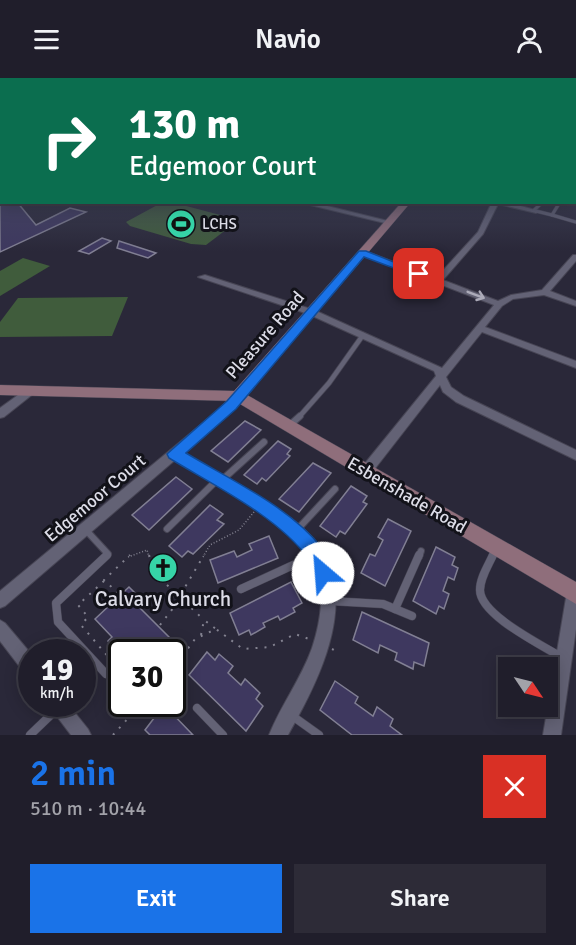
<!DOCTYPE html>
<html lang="en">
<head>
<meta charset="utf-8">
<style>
  :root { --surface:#201e2b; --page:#2d2b37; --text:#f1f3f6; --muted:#a2a2a9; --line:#3d3c47; --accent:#1a73e8 }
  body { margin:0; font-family:Signika,sans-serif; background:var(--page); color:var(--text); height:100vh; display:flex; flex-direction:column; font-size:22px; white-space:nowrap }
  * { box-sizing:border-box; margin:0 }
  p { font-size:20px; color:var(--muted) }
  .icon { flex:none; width:33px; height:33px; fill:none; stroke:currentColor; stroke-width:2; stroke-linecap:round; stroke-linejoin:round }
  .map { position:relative; height:657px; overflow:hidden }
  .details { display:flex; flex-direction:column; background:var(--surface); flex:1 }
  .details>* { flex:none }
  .hud { position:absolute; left:0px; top:0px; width:576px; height:126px; box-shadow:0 3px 15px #0003,0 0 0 2px var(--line); background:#0b6e4f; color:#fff; overflow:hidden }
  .needle { width:39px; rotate:125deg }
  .controls { position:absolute; left:498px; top:579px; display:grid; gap:12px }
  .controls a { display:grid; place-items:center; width:60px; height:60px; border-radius:0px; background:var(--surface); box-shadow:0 3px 15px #0003,0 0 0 2px var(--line); font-size:30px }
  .speed { position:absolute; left:18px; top:561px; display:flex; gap:12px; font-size:30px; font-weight:700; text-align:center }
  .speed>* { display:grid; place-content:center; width:78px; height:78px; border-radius:50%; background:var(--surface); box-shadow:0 3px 15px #0003,0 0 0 2px var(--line); line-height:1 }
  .speed small { font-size:15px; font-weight:400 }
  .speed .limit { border:3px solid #111; border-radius:9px; background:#fff; color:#111 }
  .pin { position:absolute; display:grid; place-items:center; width:51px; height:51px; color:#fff; margin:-26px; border-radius:12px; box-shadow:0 3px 9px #0006 }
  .me { position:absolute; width:66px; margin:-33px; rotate:333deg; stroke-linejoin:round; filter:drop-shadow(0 0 4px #0008) }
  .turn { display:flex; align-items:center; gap:21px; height:126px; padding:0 30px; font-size:27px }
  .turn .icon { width:78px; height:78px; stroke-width:2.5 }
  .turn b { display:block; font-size:42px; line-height:51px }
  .round { display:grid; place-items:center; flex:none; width:63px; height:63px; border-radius:0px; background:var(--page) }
  .overview { display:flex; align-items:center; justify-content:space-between; height:102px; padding:0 30px }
  h1 { font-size:36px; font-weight:600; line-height:45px; color:var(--accent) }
  .button { display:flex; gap:12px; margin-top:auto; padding:12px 30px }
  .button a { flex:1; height:69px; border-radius:0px; background:var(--accent); color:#fff; font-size:24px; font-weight:600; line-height:69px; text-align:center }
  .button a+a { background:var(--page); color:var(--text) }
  header { display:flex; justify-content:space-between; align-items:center; height:78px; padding:0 30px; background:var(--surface); font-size:27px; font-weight:600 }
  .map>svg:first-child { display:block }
  .green { fill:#405c3c }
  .building { fill:#3e385f; stroke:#817f93; stroke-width:1.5 }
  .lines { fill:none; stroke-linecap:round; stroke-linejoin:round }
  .lane-far3-casing { stroke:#474554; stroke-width:4 }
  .lane-far2-casing { stroke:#474554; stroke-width:6 }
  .lane-far1-casing { stroke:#474554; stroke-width:8 }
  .lane-casing { stroke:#474554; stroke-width:9 }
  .street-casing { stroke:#474554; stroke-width:2 }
  .secondary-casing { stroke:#474554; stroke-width:1 }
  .highway-casing { stroke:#474554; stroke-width:2 }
  .path-far1 { stroke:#838290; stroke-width:1.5; stroke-dasharray:1 2; stroke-linecap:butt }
  .path { stroke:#838290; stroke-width:2; stroke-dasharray:2 7; stroke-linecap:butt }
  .lane-far3 { stroke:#636275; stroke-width:3 }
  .lane-far2 { stroke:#636275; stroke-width:4.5 }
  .lane-far1 { stroke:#636275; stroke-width:6 }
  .lane { stroke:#636275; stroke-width:8 }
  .street { fill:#636275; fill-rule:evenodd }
  .secondary { fill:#8f6e7b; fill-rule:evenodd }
  .highway { fill:#f68988; fill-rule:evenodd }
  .oneway { stroke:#acabb9 }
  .route { fill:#1a73e8; stroke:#114b97; stroke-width:1.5 }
  .labels { text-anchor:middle; stroke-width:6; stroke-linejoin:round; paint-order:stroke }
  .far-poi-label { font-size:15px; fill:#dcdce7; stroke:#121219; text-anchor:start }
  .street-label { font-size:18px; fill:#dcdce7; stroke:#121219 }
  .near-poi-label { font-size:21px; fill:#dcdce7; stroke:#121219 }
</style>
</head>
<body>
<header><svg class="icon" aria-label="menu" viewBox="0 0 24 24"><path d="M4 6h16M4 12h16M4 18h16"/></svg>Navio<svg class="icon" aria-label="person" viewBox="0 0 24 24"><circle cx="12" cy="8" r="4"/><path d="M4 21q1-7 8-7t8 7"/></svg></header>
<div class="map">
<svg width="576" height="657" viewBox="0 0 576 657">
  <rect width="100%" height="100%" fill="#2a2839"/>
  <g class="green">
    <path d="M161,125H175L239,142L206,167L191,166L130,148L126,144Z"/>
    <path d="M23,180L50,188L0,218V193Z"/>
    <path d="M128,219L112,258L0,259V244L18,220Z"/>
  </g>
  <g class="building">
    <path d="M0,124H17L36,147L70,130L86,134L0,174Z"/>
    <path d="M102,160L111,163L89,176L79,173Z"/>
    <path d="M119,163L156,175L148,180L117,170Z"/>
    <path d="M245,343L261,352L228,384L211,373Z"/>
    <path d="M278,363L291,371L287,376L290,378L266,403L262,400L257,406L244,397Z"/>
    <path d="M313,385L331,395L299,434L279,421Z"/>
    <path d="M176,399L192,411L149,452L132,437Z"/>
    <path d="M351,408L367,418L363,424L367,426L345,456L340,453L336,459L320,448Z"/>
    <path d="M210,427L223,436L217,442L224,446L193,476L188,473L182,479L169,468Z"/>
    <path d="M388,441L411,453L385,508L361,495L370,476L375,478L383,462L378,459Z"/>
    <path d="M269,458L278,480L218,505L210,482L234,473L237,479L252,472L249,466Z"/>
    <path d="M436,469L455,479L452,487L458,490L454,502L448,499L443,513L449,516L444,531L439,528L436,536L413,523Z"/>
    <path d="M291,504L302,525L293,530L295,534L280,542L278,538L263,545L265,549L251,557L249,552L239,557L230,535Z"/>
    <path d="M129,509L144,524L139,529L179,569L174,574H118L108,563L112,559L95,541Z"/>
    <path d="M362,534L429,565L424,588L414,584L413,591L395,582L397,575L380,567L378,575L353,562Z"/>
    <path d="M207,574L215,582L219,576L233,588L228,595L241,607L245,601L260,615L256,621L263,628L246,653L189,597Z"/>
    <path d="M335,603L358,619L355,625L373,638L377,629L393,641L390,648L402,657H352L320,632Z"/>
    <path d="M164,627L193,657H150L145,652Z"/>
  </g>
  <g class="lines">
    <g class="lane-far3-casing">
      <g id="lane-far3">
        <path d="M574,100L576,98"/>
        <path d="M534,132L543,124"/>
        <path d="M536,133L552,137L560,124"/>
        <path d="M552,137L576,144"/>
      </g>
    </g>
    <g class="lane-far2-casing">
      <path id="lane-far2" d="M299,339L329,305L363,257"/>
    </g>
    <g class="lane-far1-casing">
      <g id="lane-far1">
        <path d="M290,347L300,338"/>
        <path d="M222,402L264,364"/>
        <path d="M85,451L108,476L105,479"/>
        <path d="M167,451L217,402"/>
        <path d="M296,453L335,411"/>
        <path d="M312,479L315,477"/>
        <path d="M419,479L421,473"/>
        <path d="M492,479L495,471"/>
      </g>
    </g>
    <g class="lane-casing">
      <g id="lane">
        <path d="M493,477C488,488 480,500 480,512C480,537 542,567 561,579"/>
        <path d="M241,511L315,477"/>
        <path d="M330,523L383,526L412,538"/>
        <path d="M395,531L419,477"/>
        <path d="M106,596L58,544L56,525L107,477"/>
        <path d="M197,630L223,657"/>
        <path d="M291,637L319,657"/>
        <path d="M30,657L57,631"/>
      </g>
    </g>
    <g class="street-casing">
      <g id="street">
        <path d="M298,124H311L392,144L389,146Z"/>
        <path d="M492,124H506L539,133L536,135L498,126L483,156L443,202L498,223L511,217L542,212L573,177H576V183L550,213L576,223V228L544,217L513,221L502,228L485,249L576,283V290L482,254L446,299L451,309L464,318L576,372V382L456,324L443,314L440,307L370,397L366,398L362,397L360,393L362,389L436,298L434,293L308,236L198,199L205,197L314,232L442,290L494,227L358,175L365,173L436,200L478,154Z"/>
        <path d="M29,309L33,310L34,313L33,316L4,339L0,340V330Z"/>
        <path d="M238,314L243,318L229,336L183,375C220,396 301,437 322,472C357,529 317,606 288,657H269C281,627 301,601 312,570C321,543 327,507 312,481C292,446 211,404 175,382L5,528L0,530V513L221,330L234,315Z"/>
        <path d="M574,507L576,508V551L561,657H543L567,514L569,509Z"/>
        <path d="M0,542L5,545L32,577V599L26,597L0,563Z"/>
        <path d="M49,626H68L88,651L91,657H71L52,632Z"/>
      </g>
    </g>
    <g class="secondary-casing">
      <g id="secondary">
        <rect x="0" y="105" width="2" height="4"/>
        <path d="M402,124H411L247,317L576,504V526L235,323L0,317V307L234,313Z"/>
      </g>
    </g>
    <g class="highway-casing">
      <rect id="highway" x="574" y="87" width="2" height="6"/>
    </g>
    <g class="path-far1">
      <path d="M128,479L147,472L149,479"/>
      <path d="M203,479L210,467L239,452L254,434"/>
    </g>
    <g class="path">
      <path d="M149,477L156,497L177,516"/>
      <path d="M104,503L78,527L88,539L81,547L122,595"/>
      <path d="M118,515L104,502L130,477"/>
      <path d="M177,516H181L185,524L180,529H174L173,520Z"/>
      <path d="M181,516L204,477"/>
      <path d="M185,524L204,542"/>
      <path d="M160,547L174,529"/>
      <path d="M201,557L204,542L216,551"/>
      <path d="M332,571L340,575"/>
      <path d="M172,592L195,561L216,551L243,571L270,569L295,556L309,561"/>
      <path d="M172,616L185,628"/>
      <path d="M113,657L141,626"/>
    </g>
    <use href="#lane-far3" class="lane-far3"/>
    <use href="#lane-far2" class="lane-far2"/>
    <use href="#lane-far1" class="lane-far1"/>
    <use href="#lane" class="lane"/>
    <use href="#street" class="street"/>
    <use href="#secondary" class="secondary"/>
    <use href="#highway" class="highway"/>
  </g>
  <defs><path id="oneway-shaft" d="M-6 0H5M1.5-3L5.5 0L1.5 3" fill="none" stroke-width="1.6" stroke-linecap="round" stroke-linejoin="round" transform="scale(1.5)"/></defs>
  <use class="oneway" href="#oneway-shaft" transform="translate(476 217) rotate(21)"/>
  <linearGradient id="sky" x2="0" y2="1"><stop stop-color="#17161f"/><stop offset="0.47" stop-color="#44485f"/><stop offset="1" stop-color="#44485f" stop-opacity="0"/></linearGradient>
  <rect width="576" height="173" fill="url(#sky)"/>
  <path class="route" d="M359,173H366L424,196L415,198L364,179L236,331L186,375C229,401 290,429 322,470C328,476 330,487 332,495L330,502L323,504L317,502C314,495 312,486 308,480C277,438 213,407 169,380L167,376L227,323Z"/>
  <defs>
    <g id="stadium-disc" transform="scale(1.5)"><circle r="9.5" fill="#36d4a7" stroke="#121219"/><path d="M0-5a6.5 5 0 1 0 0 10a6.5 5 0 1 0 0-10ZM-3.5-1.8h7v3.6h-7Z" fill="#111"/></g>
    <g id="church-disc" transform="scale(1.5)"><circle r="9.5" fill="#36d4a7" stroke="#121219"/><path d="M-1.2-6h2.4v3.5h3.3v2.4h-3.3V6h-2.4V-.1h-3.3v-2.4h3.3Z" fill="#111"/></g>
  </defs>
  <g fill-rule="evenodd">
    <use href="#stadium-disc" x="181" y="146"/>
    <use href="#church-disc" x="163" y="490"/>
  </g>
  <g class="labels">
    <g class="far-poi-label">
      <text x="202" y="151">LCHS</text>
    </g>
    <g class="street-label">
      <text transform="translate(265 257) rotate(-49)" y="6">Pleasure Road</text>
      <text transform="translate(407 417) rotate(30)" y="6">Esbenshade Road</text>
      <text transform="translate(95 420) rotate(-40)" y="6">Edgemoor Court</text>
    </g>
    <g class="near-poi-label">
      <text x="163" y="528">Calvary Church</text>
    </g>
  </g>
</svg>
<div class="controls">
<a><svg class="needle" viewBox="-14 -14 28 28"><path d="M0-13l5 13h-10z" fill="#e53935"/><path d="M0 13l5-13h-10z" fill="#a2a2a9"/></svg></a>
</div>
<div class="speed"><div>19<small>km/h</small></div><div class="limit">30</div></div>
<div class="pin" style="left:419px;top:196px;background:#d93025"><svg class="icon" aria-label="arrive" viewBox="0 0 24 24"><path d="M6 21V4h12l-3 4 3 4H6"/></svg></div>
<svg class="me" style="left:323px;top:495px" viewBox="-20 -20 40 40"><circle r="19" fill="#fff"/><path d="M0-13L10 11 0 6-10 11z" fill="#1a73e8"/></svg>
<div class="hud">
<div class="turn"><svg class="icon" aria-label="right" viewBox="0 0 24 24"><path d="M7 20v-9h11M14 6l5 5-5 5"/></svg><div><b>130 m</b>Edgemoor Court</div></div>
</div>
</div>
<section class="details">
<div class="overview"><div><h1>2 min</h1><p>510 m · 10:44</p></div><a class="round" style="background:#d93025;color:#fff"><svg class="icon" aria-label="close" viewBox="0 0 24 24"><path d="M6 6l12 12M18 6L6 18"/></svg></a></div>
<div class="button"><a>Exit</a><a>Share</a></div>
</section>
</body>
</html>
